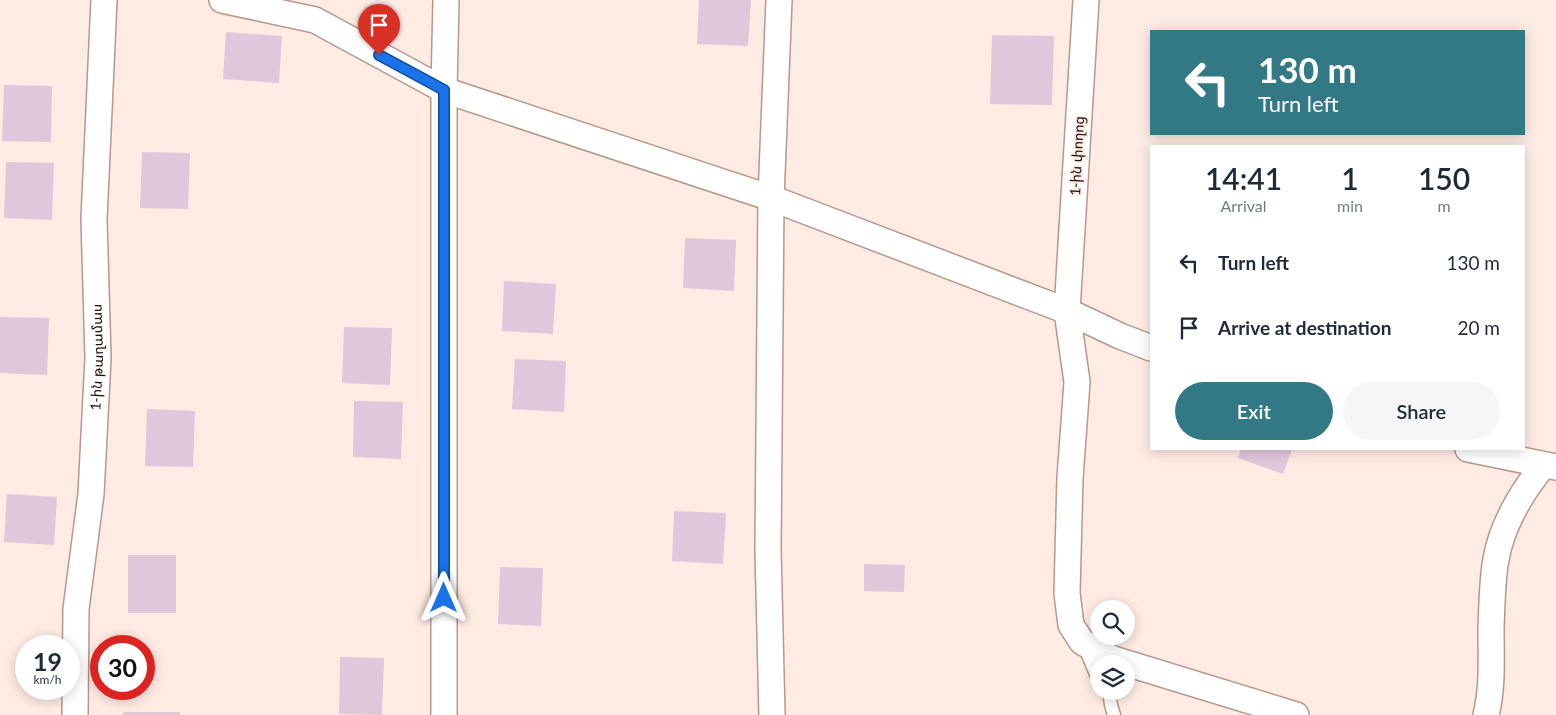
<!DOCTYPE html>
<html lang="en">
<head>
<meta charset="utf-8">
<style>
  :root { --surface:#fff; --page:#f6f6f7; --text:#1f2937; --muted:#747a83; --accent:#327985 }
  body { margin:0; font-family:Lato,"Noto Sans Armenian",sans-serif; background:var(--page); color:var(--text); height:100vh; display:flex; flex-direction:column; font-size:19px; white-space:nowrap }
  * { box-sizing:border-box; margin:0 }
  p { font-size:16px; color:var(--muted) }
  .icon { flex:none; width:28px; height:28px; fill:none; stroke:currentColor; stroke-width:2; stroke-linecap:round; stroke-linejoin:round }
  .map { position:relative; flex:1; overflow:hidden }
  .panel { position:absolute; left:1150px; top:145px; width:375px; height:305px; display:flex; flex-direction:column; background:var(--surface); border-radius:0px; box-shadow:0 2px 12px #0003 }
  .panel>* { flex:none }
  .guide { position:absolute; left:1150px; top:30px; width:375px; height:105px; border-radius:0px; box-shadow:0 2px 12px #0003; background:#327985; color:#fff; overflow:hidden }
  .buttons { position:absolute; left:1090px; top:600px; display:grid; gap:10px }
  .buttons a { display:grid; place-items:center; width:45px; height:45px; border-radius:50%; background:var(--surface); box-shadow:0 2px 12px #0003; font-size:25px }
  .speed { position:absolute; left:15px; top:635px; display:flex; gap:10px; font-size:25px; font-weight:700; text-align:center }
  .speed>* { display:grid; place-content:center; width:65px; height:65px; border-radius:50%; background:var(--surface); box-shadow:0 2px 12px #0003; line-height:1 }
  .speed small { font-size:12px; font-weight:400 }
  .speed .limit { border:8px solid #d22; background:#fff; color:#111 }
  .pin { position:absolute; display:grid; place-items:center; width:42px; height:42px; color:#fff; margin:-51px -21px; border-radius:50% 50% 50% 0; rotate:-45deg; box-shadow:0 0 5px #0007 }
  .pin .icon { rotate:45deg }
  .me { position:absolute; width:55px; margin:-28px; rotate:0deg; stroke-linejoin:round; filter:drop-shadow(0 0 4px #0008) }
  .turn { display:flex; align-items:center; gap:18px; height:105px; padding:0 25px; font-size:22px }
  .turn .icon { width:65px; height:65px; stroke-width:2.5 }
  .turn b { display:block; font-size:35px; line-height:42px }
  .eta { display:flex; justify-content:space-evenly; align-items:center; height:85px; text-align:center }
  .eta b { font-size:30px; font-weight:600; line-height:35px }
  .action { display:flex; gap:10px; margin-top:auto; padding:10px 25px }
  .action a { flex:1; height:58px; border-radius:30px; background:var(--accent); color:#fff; font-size:20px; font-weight:600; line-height:58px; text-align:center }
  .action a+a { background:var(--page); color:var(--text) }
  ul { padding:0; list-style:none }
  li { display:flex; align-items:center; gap:15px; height:65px; padding:0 25px }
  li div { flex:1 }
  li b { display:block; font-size:19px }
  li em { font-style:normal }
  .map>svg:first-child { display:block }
  .building { fill:#dfc7dc }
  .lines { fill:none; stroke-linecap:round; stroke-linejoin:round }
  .service-casing { stroke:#b6988d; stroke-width:15 }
  .minor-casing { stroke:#b6988d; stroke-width:28 }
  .service { stroke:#fff; stroke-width:12 }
  .minor { stroke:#fff; stroke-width:25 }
  .route-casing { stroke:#114b97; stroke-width:12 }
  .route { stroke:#1a73e8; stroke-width:9 }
  .labels { text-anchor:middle; stroke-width:4; stroke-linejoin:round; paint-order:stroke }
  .street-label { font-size:14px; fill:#1b110d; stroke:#feebe4 }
</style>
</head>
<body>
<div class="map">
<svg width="1556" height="715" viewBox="0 0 1556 715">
  <rect width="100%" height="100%" fill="#feebe4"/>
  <g class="building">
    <path d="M699,0H751L748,46L697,44Z"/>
    <path d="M226,32L282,36L279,83L223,79Z"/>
    <path d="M992,35L1054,36L1052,105L990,104Z"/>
    <path d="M4,85L52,86L51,142L2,141Z"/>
    <path d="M142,152L190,153L188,209L140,208Z"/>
    <path d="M6,162L54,163L52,220L4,218Z"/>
    <path d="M685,238L736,240L734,291L683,288Z"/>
    <path d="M504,281L556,284L553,334L502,331Z"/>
    <path d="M0,317L49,318L47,375L0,373Z"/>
    <path d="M344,327L392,328L390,385L342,383Z"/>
    <path d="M515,359L566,361L564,412L512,409Z"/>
    <path d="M354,401L403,402L401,459L353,457Z"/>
    <path d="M147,409L195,411L193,467L145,466Z"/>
    <path d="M1241,449H1292L1283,474L1238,458Z"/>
    <path d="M7,494L57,497L54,545L4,542Z"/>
    <path d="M674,511L726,513L723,564L672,561Z"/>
    <rect x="128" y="555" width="48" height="58"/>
    <path d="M864,564L905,565L904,592L864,591Z"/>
    <path d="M500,567L543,568L541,626L498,624Z"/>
    <path d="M340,657L384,658L382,715L339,714Z"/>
    <rect x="123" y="712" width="57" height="3"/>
  </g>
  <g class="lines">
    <g class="service-casing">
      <g id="service">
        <path d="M1084,646L1099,681"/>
        <path d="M1109,691L1111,705L1114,715"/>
      </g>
    </g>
    <g class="minor-casing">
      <g id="minor">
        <path d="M222,0L315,20L444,90L771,198L1067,311L1120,336L1151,348"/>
        <path d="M1086,0L1067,311L1077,382L1070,478L1067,593L1071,625L1082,642L1113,659L1296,715"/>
        <path d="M1468,449L1556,467"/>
        <path id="s1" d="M75,715L76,609L91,494L98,358L94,219L104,0"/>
        <path d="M444,715V90L446,0"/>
        <path d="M772,715L768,550L771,198L779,0"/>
        <path d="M1486,715C1493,686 1491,658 1491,628C1492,606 1492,581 1496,559C1502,525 1522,491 1544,465"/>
      </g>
    </g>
    <use href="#service" class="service"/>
    <use href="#minor" class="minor"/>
  </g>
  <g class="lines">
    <g class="route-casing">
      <path id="route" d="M379,55L444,90V598"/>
    </g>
    <use href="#route" class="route"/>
  </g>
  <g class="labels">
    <g class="street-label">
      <text transform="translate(1077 156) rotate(-87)" y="5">1-ին փողոց</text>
      <text dy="5" stroke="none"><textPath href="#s1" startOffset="359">1-ին թաղամաս</textPath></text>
    </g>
  </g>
</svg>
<div class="buttons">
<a><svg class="icon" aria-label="search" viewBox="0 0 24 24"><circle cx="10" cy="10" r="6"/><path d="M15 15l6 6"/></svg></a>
<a><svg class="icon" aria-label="layers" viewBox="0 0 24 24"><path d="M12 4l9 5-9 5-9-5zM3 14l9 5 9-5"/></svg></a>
</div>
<div class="speed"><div>19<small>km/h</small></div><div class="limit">30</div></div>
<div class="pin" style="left:379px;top:55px;background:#d93025"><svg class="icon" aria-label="arrive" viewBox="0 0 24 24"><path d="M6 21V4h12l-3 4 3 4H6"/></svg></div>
<svg class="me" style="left:444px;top:598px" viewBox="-20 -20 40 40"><path d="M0-17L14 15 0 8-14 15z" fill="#1a73e8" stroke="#fff" stroke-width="4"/></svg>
<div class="guide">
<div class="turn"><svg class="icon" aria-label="left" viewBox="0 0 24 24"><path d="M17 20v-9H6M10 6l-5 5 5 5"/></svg><div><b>130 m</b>Turn left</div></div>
</div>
<section class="panel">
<div class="eta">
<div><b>14:41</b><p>Arrival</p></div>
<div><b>1</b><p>min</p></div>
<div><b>150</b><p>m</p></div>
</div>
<ul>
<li><svg class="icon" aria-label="left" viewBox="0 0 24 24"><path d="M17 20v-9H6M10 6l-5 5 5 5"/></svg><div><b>Turn left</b></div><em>130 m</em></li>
<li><svg class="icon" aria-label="arrive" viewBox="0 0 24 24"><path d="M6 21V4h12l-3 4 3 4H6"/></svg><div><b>Arrive at destination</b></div><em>20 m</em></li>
</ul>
<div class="action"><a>Exit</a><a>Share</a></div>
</section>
</div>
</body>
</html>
